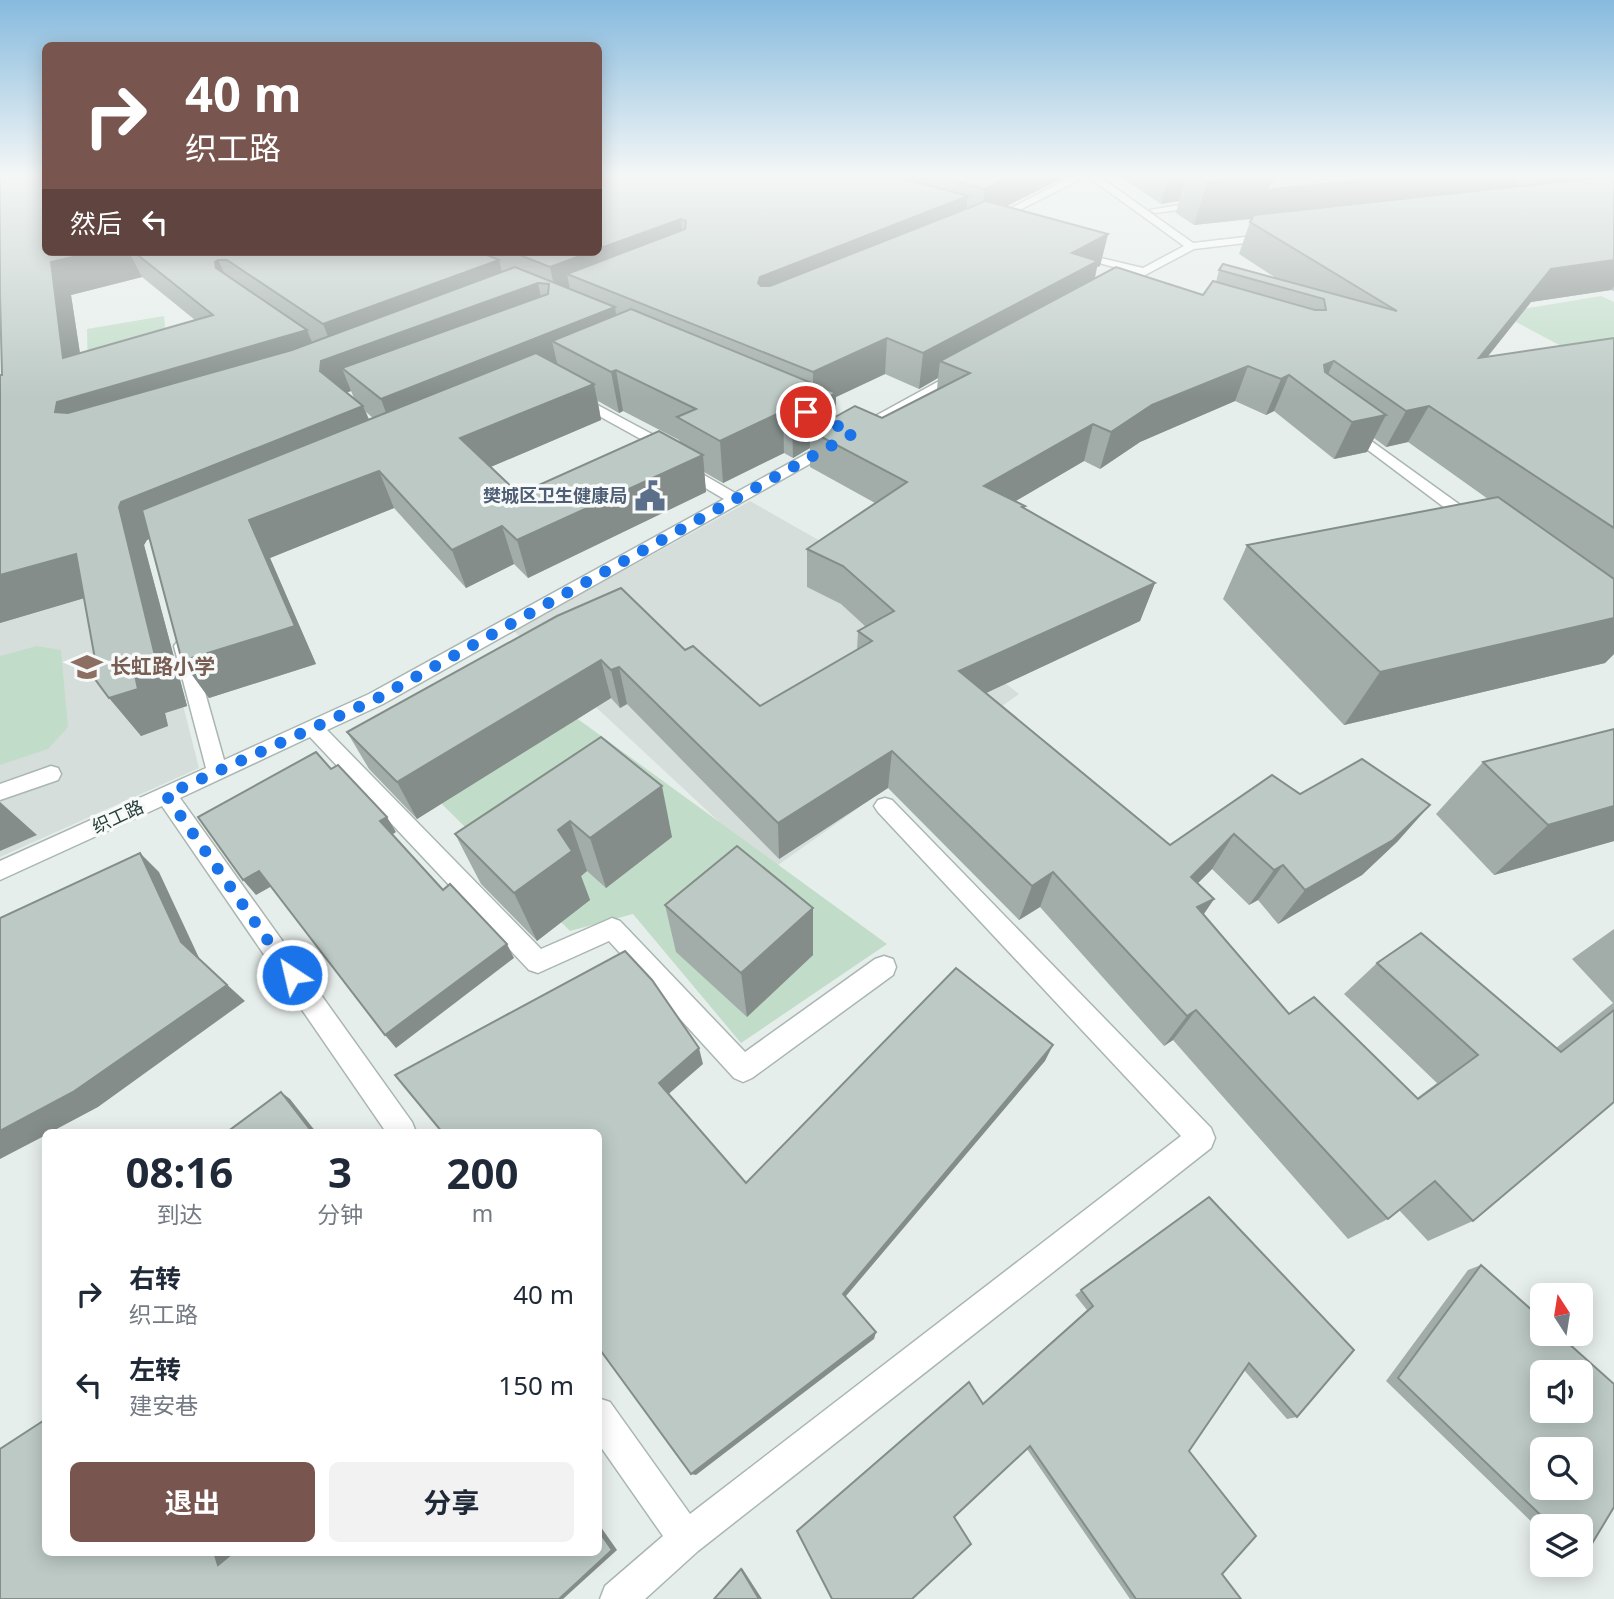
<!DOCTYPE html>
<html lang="zh">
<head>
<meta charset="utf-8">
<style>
  :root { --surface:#fff; --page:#f2f2f3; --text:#1f2937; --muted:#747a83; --accent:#79554f }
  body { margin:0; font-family:"Noto Sans","Noto Sans SC",sans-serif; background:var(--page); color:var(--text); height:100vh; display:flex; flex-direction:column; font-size:26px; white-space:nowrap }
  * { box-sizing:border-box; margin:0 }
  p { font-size:23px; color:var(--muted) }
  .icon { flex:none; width:38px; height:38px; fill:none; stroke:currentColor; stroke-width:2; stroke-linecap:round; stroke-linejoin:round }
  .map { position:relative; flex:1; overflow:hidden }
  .side { position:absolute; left:42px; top:1129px; width:560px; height:427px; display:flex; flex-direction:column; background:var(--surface); border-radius:10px; box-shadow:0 4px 18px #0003 }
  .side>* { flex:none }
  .guide { position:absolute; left:42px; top:42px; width:560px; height:214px; border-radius:10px; box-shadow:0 4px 18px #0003; background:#79554f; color:#fff; overflow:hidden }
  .needle { width:46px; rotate:348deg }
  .fabs { position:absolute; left:1530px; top:1283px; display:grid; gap:14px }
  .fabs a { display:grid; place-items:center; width:63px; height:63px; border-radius:10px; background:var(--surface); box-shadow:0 4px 18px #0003; font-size:35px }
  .pin { position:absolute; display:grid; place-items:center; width:60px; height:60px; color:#fff; margin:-30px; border:4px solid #fff; border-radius:50%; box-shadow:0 2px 7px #0007 }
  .me { position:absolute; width:77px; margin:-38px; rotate:325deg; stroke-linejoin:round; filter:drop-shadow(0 0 5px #0008) }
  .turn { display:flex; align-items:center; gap:24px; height:147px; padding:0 28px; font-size:32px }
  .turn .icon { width:91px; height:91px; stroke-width:2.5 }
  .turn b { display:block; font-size:49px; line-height:60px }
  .then { display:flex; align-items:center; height:66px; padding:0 28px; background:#0003; gap:14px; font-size:26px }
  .eta { display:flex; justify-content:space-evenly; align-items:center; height:119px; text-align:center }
  .eta b { font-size:42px; font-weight:700; line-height:49px }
  .action { display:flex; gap:14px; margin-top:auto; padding:14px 28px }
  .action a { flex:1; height:80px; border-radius:10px; background:var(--accent); color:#fff; font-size:28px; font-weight:700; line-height:80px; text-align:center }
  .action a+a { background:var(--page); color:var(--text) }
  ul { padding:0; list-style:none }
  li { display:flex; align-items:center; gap:21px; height:91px; padding:0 28px }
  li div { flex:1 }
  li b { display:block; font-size:26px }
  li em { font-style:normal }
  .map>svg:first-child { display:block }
  .built { fill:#d5deda }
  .green { fill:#c1ddc9 }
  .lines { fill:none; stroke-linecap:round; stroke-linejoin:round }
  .minor-casing { stroke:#a9b6b2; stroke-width:3 }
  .minor { fill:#fff; fill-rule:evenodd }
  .wall { fill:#a2ada9; fill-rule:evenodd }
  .shaded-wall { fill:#848d89 }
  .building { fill:#bcc9c4; stroke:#848d89; stroke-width:2; fill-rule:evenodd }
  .route { stroke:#1a73e8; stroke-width:12; stroke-dasharray:0 21.6 }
  .labels { text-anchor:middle; stroke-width:7; stroke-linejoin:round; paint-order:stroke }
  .far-service-label { font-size:18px; font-weight:bold; fill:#4e5e75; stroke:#f7faf9; text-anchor:end }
  .far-street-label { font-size:18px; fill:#263f38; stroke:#f7faf9 }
  .education-label { font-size:21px; font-weight:bold; fill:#785e54; stroke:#f7faf9; text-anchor:start }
</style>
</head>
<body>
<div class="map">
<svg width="1614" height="1599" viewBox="0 0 1614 1599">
  <rect width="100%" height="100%" fill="#e6eeeb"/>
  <g class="built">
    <path d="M750,501L843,554L1019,694L771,870L514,631Z"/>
    <path d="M137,524L199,768L0,857V565Z"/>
  </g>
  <g class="green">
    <path d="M1601,296L1614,302V374L1499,313Z"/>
    <path d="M164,316L168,356L88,372L87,329Z"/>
    <path d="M37,646L61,650L68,727L48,749L0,765V656Z"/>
    <path d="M494,658L887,944L741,1043L633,914L570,931L362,725Z"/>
  </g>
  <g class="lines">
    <g class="minor-casing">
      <g id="minor">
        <path d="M1077,174H1096L1193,243L1271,234L1276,237L1271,240L1194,249L1115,291L1111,290V286L1135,273L1071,255V251L1143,268L1184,246L1087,176L992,224L984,222Z"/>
        <path d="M1204,201L1207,202V206L1155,213L1150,210Z"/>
        <path d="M961,369L966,370V376L383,704L327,730L541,949L612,918L620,921L745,1052L875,959L884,956L893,959L896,967L893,975L752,1078L743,1082L734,1078L609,941L538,973L529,970L310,737L180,798L412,1122L416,1132H386L162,806L0,880V861L206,768L174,646L177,642H189L192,646L224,760L369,694L724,499L675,470L673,467L675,464H685L735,493Z"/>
        <path d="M577,394L676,447L678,450L676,453H666L572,401V395Z"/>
        <path d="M1349,425L1481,520L1483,523L1481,526H1469L1344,432L1342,429Z"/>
        <path d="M51,766L58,768L61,774L58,780L0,800V784Z"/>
        <path d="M885,798L892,800L1211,1128L1215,1138L1211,1148L698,1551L645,1599H600L605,1586L663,1536L598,1443V1398L610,1402L690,1514L1181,1136L878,812L874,806L878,800Z"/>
      </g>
    </g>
    <use href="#minor" class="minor"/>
  </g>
  <g class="wall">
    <path d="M0,174L46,252H598V174H1071L1006,206L1108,234L1100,266L1097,267L1095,279L1203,295L1216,282L1219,270L1276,278L1239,254L1250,222L1252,219L1194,225L1176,213L1179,201L1161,204L1116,174H1614V291L1611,290L1531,302L1487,357L1614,338V654L1605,663L1344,725L1223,599L1247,545L1488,499L1408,442L1386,447L1374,438L1367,452L1334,459L1274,411L1266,415L1235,401L1140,442L1100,469L1084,461L1016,501L1025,506L1024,509L1155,583L1140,621L986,693L1170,845L1300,794L1398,841L1362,875L1278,924L1258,900L1249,905L1212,869L1198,883L1214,899L1203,915L1289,1014L1417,1098L1437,1083L1344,994L1377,963L1556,1048L1613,1003L1572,959L1614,929V1102L1473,1221L1428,1241L1399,1210L1388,1219L1348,1239L1173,1040L1164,1046L1040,907L1019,920L888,788L779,859L627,704L620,708L611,698L417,819L369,769L347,732L557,616L685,650L760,706L857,650L858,631L865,626L841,604L807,587V549L875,503L810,467V448L793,458L784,453L723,483L704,472L706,492L528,578L514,564L466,588L394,508L270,558L316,664L209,698L182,661L150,538L147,540L144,545L187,706L165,713L168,726L141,736L95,659L84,598L0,623V375H2L0,321ZM142,277L195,320L80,353L71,295ZM885,374L919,389L938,378L937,390L882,418L836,417V397ZM351,391L354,398L347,392ZM598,401L619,413L623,411L679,440L680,442L519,494L490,467L601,420ZM366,412L373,418L369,419Z"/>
    <path d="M601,737L672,837L606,888L587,871L581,876L590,900L537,941L481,884L455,834Z"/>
    <path d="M1483,762L1614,841L1494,875L1436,814Z"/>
    <path d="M665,905L813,908V955L747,1017L676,952Z"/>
    <path d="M1209,1197L1297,1417L1287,1419L1244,1370L1189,1451L1222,1574L1241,1599H1130L1027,1449L954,1517L912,1599L983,1404L1087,1310L1075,1295Z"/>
    <path d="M1481,1265L1542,1319V1334H1558L1614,1384V1507L1584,1557L1580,1556V1526H1542V1532L1386,1381L1468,1270ZM1542,1372H1580V1410H1542ZM1542,1449H1580V1488H1542Z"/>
  </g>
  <g class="shaded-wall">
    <path d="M1016,174H1071L981,219L985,189Z"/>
    <path d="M1169,174H1187L1179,201L1161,204Z"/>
    <path d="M1284,174H1521L1505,204L1257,218L1194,225L1207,182Z"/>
    <path d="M1543,174H1614V192L1527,202Z"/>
    <path d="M968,196L964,226L759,317L758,283L760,277Z"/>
    <path d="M681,219L684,250L567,274L571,295L557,300L550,267L591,252H598V249Z"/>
    <path d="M1108,234L1100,266L1097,267L1091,294L940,361L938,378L919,389L923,353L1072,253Z"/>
    <path d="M95,252H129L142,277L71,295L86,393L63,358L51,262Z"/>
    <path d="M218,260L233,292L216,268L215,262Z"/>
    <path d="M499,260L507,293L538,283L545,317L342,368L351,391L336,397L81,438L55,412L57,402L307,330L321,364V361L336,356L323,324Z"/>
    <path d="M1614,260V286L1611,290L1531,302L1458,394L1479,358L1551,269Z"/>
    <path d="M615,307L620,341H552L558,367L394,435L381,399Z"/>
    <path d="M887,338L885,374L836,397L835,434L810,431V448L793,458L792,416L813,405V372Z"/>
    <path d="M1334,361L1318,397L1324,365Z"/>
    <path d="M1248,366L1235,401L1140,442L1100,469L1111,432L1152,405Z"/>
    <path d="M616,370L623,411L619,413L611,372Z"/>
    <path d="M1289,375L1274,411L1266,415L1281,379Z"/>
    <path d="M594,384L601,420L472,475L460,438Z"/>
    <path d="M363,406L378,442L147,540L144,545L187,706L165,713L168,726L141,736L109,698L135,675L119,507L121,502Z"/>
    <path d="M1429,406L1408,442L1386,447L1406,411Z"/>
    <path d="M783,411L784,453L723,483L720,441Z"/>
    <path d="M1386,415L1367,452L1334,459L1352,422Z"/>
    <path d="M1093,424L1084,461L978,523L984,486Z"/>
    <path d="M703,455L706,492L528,578L517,540Z"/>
    <path d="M379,471L394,508L270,558L316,664L209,698L182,661L249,520Z"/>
    <path d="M502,526L514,564L466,588L452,550Z"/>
    <path d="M76,554L105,592L0,623V575Z"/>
    <path d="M1155,583L1140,621L952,709L959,671Z"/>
    <path d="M1614,618V654L1605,663L1344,725L1380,672Z"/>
    <path d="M601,660L611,698L417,819L397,782Z"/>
    <path d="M619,667L627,704L620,708L611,670Z"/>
    <path d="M892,751L888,788L779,859L778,823Z"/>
    <path d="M662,786L672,837L606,888L590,838Z"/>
    <path d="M0,802L37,835L0,851Z"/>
    <path d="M1430,805L1398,841L1362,875L1278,924L1305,890Z"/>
    <path d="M1614,806V841L1494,875L1548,825Z"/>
    <path d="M387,817L396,832L390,836L380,821Z"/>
    <path d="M570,821L587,871L581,876L590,900L537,941L514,893L558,830Z"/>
    <path d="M1234,834L1212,869L1170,911L1191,877Z"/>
    <path d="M140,853L159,872L200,960L245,1001L98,1107L51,1132H46V1135L0,1159V1131L181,942Z"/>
    <path d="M1283,865L1258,900L1249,905L1274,870Z"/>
    <path d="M259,871L272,886L256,895L243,880Z"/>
    <path d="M1053,872L1040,907L1019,920L1032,886Z"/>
    <path d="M1214,899L1191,933L1197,907Z"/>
    <path d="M813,908V955L747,1017L741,973Z"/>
    <path d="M507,944L514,958L396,1048L385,1035Z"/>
    <path d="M1196,1010L1173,1040L1164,1046L1187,1016Z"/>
    <path d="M1053,1045L1045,1061L841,1302L843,1294Z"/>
    <path d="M699,1048L703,1064L664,1098L659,1083Z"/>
    <path d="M281,1092L290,1099L316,1132H312Z"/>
    <path d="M876,1332L874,1339L696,1475L691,1474Z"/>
    <path d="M598,1523L617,1550L563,1599H559L598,1530Z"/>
    <path d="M214,1552H228L232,1564L218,1565Z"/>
    <path d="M742,1568L762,1599H759L741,1569Z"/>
  </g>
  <g class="building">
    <path d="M0,174H46V252H95L51,262L63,358L213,315L134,252H480L499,260L323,324L227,260H218L215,262L216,268L307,330L57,402L55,412L68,413L292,350L515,267L615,307L381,399L342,368L548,294L549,284L538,283L321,361L320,371L363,406L121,502L119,507L158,668L135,675L138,689L109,698L83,663L95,659L76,554L0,575V375H2L0,294Z"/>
    <path d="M598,174H887L968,196L760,277L758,283L761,286H770L986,201L1108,234L1072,253L1098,261L923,353L887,338L813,372L567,274L685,229L686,221L681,219L598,249Z"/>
    <path d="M926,174H1016L985,189Z"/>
    <path d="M1193,174H1418L1266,190L1276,175L1207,182Z"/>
    <path d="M1614,176V260L1551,269L1479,358L1614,338V528L1429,406L1406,411L1334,361L1324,365L1325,372L1386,415L1352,422L1289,375L1281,379L1248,366L1152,405L1111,432L1093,424L984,486L1025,506L1022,507L1155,583L959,671L1170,845L1272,775L1300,794L1362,759L1430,805L1393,840L1305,890L1283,865L1274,870L1234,834L1191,877L1214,899L1197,907L1289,1014L1314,997L1418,1099L1478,1055L1377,963L1421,933L1561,1052L1614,1010V1102L1473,1221L1435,1181L1388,1219L1196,1010L1187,1016L1053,872L1032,886L892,751L778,823L619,667L611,670L601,660L397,782L347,732L557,616L621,588L685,650L693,646L760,706L872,641L858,631L894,611L843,566L807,549L907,482L810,431L855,406L882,418L970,373L940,361L1116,267L1203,295L1213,281L1315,310H1326L1324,299L1219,270L1223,264L1397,311L1250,222L1254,215Z"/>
    <path d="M512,252H591L550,267Z"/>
    <path d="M631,309L836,393L792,416L783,411L720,441L677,417L696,409L616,370L611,372L552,341Z"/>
    <path d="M536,353L594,384L460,438L519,494L659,431L703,455L517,540L502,526L452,550L379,471L249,520L295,626L182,661L142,510Z"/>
    <path d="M1498,497L1614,579V618L1380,672L1247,545Z"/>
    <path d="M1614,729V806L1548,825L1483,762Z"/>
    <path d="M601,737L662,786L590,838L570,821L558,830L572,851L514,893L455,834Z"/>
    <path d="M316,752L331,769L338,765L387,817L380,821L443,890L450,884L507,944L385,1035L259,871L243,880L198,817Z"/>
    <path d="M737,846L813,908L741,973L665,905Z"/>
    <path d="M140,853L181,942L227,985L73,1092L0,1131V918Z"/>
    <path d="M625,951L652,980L699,1048L659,1083L746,1183L956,968L1053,1045L843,1294L876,1332L691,1474L598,1347V1132H442L395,1075Z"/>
    <path d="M281,1092L312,1132H227Z"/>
    <path d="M1209,1197L1354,1350L1297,1417L1249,1363L1189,1451L1256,1536L1222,1574L1241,1599H1136L1030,1446L954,1517L971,1544L912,1599H832L797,1531L969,1382L983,1404L1093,1306L1081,1290Z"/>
    <path d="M1481,1265L1542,1319V1334H1558L1614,1384V1507L1584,1557L1580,1553V1526H1552L1398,1378ZM1542,1372H1580V1410H1542ZM1542,1449H1580V1488H1542Z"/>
    <path d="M46,1419V1552H214L218,1565L234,1552H598V1530L612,1550L559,1599H0V1449Z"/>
    <path d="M741,1569L759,1599H714Z"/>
  </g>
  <linearGradient id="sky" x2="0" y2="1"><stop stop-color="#86bade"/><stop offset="0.44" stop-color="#f4f7f6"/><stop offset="1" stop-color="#f4f7f6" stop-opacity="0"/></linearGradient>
  <rect width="1614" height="398" fill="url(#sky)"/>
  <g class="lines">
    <path class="route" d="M292,975L166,795L376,699L854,433L806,412"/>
  </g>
  <defs>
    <g id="civic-bare" transform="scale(2.415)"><path d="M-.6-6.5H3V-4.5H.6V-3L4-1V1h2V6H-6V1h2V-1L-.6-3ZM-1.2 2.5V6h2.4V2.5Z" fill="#5c6f8a" stroke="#f7faf9" stroke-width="2.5" paint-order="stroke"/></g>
    <g id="university-bare" transform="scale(2.415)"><path d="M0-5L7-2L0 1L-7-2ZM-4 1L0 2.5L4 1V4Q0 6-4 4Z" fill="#8d6e63" stroke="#f7faf9" stroke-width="2.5" paint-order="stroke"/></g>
  </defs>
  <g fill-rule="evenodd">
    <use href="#civic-bare" x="650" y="496"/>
    <use href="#university-bare" x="87" y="667"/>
  </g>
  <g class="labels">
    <g class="far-service-label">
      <text x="627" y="502">樊城区卫生健康局</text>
    </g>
    <g class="far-street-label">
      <text transform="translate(118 817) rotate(-25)" y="6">织工路</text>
    </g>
    <g class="education-label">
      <text x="110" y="674">长虹路小学</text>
    </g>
  </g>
</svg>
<div class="fabs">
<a><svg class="needle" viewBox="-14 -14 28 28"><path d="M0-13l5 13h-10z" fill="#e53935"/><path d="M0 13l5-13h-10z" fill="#747a83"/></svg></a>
<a><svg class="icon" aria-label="sound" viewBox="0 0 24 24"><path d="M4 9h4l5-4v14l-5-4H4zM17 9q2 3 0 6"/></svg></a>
<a><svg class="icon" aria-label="search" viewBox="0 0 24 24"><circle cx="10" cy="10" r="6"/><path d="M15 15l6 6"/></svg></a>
<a><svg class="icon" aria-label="layers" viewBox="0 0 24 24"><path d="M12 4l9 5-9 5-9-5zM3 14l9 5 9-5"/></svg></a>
</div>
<div class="pin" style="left:806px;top:412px;background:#d93025"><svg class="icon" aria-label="arrive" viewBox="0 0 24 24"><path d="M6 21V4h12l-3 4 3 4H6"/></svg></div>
<svg class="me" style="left:292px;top:975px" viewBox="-20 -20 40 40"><circle r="17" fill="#1a73e8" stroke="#fff" stroke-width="3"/><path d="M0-11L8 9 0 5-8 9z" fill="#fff"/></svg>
<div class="guide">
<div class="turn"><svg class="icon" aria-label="right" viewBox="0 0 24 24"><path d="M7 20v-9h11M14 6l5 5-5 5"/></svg><div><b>40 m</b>织工路</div></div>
<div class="then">然后<svg class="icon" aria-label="left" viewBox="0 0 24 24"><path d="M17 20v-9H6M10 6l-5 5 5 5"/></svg></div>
</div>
<section class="side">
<div class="eta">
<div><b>08:16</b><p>到达</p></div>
<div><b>3</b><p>分钟</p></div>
<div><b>200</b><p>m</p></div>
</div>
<ul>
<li><svg class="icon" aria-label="right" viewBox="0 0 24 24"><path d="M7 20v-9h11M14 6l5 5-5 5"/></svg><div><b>右转</b><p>织工路</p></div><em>40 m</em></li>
<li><svg class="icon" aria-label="left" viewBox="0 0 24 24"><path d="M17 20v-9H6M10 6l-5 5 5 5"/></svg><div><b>左转</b><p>建安巷</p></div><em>150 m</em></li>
</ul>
<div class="action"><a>退出</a><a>分享</a></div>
</section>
</div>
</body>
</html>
